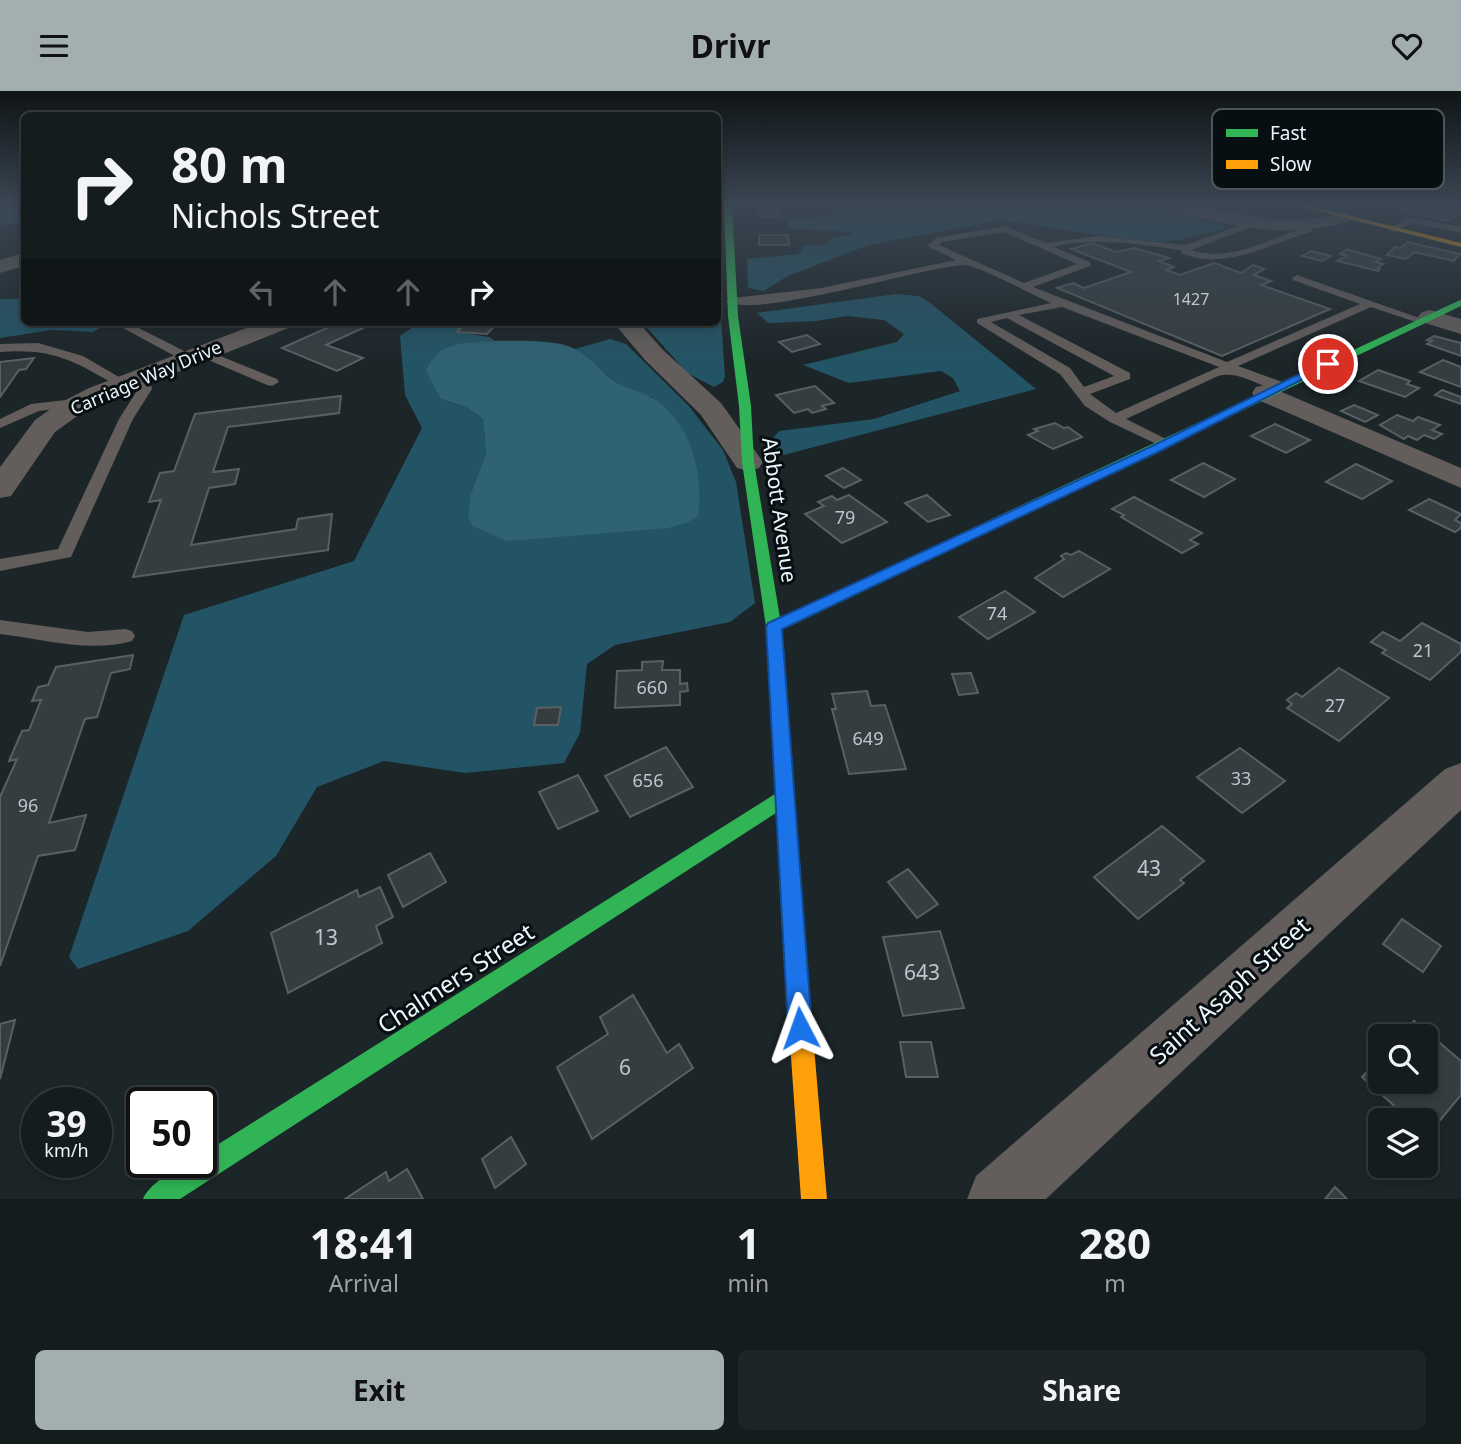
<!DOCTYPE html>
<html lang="en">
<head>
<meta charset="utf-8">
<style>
  :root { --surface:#151c1e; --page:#1e2527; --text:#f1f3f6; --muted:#9da1a4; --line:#343a3c; --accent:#a3aeb1 }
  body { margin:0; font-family:"Noto Sans",sans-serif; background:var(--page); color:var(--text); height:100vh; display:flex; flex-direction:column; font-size:26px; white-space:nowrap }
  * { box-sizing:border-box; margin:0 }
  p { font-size:23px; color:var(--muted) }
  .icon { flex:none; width:38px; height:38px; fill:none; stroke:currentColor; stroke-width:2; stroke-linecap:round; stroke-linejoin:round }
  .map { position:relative; height:1108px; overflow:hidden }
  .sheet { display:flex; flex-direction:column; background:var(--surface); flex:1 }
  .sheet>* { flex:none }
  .top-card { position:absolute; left:21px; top:21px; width:700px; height:214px; border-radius:10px; box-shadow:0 4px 10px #0003,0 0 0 2px var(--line); background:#151c1e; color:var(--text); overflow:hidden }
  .tools { position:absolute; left:1368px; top:933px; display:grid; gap:14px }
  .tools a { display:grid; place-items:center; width:70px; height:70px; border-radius:10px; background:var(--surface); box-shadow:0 4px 10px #0003,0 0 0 2px var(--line); font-size:35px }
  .speed { position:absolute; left:21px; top:996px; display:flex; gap:14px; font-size:35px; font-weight:700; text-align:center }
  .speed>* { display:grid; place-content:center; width:91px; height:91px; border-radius:50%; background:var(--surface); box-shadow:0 4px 10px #0003,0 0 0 2px var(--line); line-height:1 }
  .speed small { font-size:18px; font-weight:400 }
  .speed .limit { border:4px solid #111; border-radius:10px; background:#fff; color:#111 }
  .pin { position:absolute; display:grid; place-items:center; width:60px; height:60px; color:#fff; margin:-30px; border:4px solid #fff; border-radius:50%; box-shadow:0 2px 7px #0007 }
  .me { position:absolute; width:77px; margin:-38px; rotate:356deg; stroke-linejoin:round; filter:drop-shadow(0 0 5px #0008) }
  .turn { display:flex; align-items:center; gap:24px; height:147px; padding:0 35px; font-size:32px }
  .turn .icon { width:91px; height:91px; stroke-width:2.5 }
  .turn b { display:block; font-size:49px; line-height:60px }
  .lanes { display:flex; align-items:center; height:66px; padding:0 35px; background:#0003; justify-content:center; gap:35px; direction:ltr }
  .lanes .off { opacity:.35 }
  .eta { display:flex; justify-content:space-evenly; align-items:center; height:119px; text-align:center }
  .eta b { font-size:42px; font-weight:700; line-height:49px }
  .action { display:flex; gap:14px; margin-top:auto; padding:14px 35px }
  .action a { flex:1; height:80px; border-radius:10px; background:var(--accent); color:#111; font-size:28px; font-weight:700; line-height:80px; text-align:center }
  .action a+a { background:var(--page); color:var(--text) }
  header { display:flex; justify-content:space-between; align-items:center; height:91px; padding:0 35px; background:var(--accent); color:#111; font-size:32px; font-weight:700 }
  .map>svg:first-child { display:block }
  .forest { fill:#235465 }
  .water { fill:#2f6274 }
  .building { fill:#353d40; stroke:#586063; stroke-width:2 }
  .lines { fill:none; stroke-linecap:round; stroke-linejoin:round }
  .lane { fill:#635d5b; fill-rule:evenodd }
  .street { fill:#635d5b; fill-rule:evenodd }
  .fast { fill:#30b455; fill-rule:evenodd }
  .slow { fill:#ff9f0a; fill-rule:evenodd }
  .route { fill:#1a73e8; stroke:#114b97; stroke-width:2 }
  .labels { text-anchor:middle; stroke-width:6; stroke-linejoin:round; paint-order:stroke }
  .far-number-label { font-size:16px; fill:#bec8cc }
  .far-street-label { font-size:18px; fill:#ecf7fb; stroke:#080f12 }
  .number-label { font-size:18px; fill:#bec8cc }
  .street-label { font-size:21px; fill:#ecf7fb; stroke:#080f12 }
  .near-number-label { font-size:21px; fill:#bec8cc }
  .near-street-label { font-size:24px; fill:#ecf7fb; stroke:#080f12 }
  .key { fill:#080f12; stroke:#4c5558; stroke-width:2 }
  .key-label { font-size:19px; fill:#ecf7fb }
</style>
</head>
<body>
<header><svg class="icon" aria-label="menu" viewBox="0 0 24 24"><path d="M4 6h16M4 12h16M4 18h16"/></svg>Drivr<svg class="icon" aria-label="heart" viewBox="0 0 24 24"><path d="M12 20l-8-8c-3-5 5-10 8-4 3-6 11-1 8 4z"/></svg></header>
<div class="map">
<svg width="1461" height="1108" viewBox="0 0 1461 1108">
  <rect width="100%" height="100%" fill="#1c2528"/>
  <g class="forest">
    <path d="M0,114H24V131L0,134Z"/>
    <path d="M851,114H1136L1229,136L1184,148L1162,151L1110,146L1002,129L868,154L788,185L764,200L748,197L747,168L797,163L802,160L804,154H824L833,146L852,144L854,141L793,138L788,134V129C807,126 837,128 851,114Z"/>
    <path d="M896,203L919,205L929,211L1036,298L776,366L768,353L779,340L874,328L960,300L953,287L941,280L849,292L803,274L897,251L904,243L884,229L847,225L816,230L768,232L757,222Z"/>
    <path d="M0,208H24V231H110L93,241L52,239L0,247Z"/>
    <path d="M718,211L720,212L725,285L723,291L714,296L687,282L642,231H718Z"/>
    <path d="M420,231H466L457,241L489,246L495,250L450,255L441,308L466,316L483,328L486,362L471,402L653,307L618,293L575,258L610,248L626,253L688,314L723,359L736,391L755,512L730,531L615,554L587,573L580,642L564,672L465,682L384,670L317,696L276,765L188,840L78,878L69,866L184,524L354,470L422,337L405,304L400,245Z"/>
  </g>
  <path class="water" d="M495,250C517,250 556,248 575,258C591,267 602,282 617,292C628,298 641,300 652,307C691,329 704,384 698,425L686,432L668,437L507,450L473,435L468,425L471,402L486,362L483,328L466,316L441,308L426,280C439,248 465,253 495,250Z"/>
  <g class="building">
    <path d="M1410,114H1427L1447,119L1450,117L1461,119V122L1449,130L1402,120Z"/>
    <path d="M759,120H779L780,126H760Z"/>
    <path d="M759,144H788L789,154H759Z"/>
    <path d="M1407,151L1460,163L1454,170L1414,161L1406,168L1387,164L1395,156L1401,157Z"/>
    <path d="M1092,152L1116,161L1135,157L1169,167L1159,170L1174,176L1166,179L1180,184L1214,172L1241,182L1253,174L1264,178L1254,184L1271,190L1261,194L1330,218L1222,265L1057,197L1073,192L1084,197L1131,181L1071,158Z"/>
    <path d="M1347,158L1381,168L1376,171L1383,173L1377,177L1380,178L1378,180L1337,170L1347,165L1340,163Z"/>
    <path d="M1311,160L1331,165L1322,170L1302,165Z"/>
    <path d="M340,231H376L326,254L363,267L337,280L282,257Z"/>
    <path d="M466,231H498L487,243L457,241Z"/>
    <path d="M807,244L820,253L792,261L779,251Z"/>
    <path d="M1434,245L1461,252V265L1427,253L1432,250L1427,249Z"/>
    <path d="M34,267L26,278L19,279L0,306V271Z"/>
    <path d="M1443,269L1461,276V296L1420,281Z"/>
    <path d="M1378,279L1410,290L1407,293L1419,297L1405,306L1359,290Z"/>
    <path d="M815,295L834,312L822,315L826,318L812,322L808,318L794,322L776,304Z"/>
    <path d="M1442,299L1461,306V313L1435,304Z"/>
    <path d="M341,305L339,322L228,336L213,381L239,378L235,393L209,397L191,454L296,438L298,428L332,423L328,459L133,486L161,409L149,411L160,382L174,380L195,323Z"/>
    <path d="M1354,314L1378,324L1365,331L1341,320Z"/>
    <path d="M1397,324L1413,330L1418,326L1440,334L1432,339L1442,343L1434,348L1424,344L1417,349L1408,345L1404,348L1380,334Z"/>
    <path d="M1055,332L1064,337L1068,336L1082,346L1053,358L1028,344L1038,340L1034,338Z"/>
    <path d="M1275,333L1310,349L1286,362L1251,345Z"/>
    <path d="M1203,372L1235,388L1204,406L1171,389Z"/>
    <path d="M1356,373L1392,390L1362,408L1326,391Z"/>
    <path d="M843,377L861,389L844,397L826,385Z"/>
    <path d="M849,404L887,431L842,452L805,423L824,415L818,411L832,405L837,409Z"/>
    <path d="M927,404L950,424L928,431L905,412Z"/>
    <path d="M1134,406L1202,442L1190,449L1198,453L1182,462L1121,426L1124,424L1112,418Z"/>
    <path d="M1429,408L1461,423L1455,429L1461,432V437L1455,441L1409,419Z"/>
    <path d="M1079,460L1110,478L1063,506L1035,487L1064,468L1061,465L1066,462L1071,464Z"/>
    <path d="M1005,500L1035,521L988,548L959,526Z"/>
    <path d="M1422,532L1461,553V561L1430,589L1382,562L1386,559L1371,551L1383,541L1400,550Z"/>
    <path d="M133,564L130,578L111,582L97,626L85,628L49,732L86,724L75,759L38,765L0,875V706L17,668L9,670L22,640L29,639L41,609L32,610L38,596L48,594L56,576Z"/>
    <path d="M663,570L662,579H680V593L687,592L688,600L680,601V614L615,617L617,580L642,579V571Z"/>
    <path d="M1339,577L1389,607L1339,650L1287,617L1292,613L1287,609L1296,602L1302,606Z"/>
    <path d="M971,582L978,602L959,604L952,583Z"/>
    <path d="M867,600L871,615L885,614L906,678L849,683L832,618H836L832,603Z"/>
    <path d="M561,616L558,634H534L537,617Z"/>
    <path d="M666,656L693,696L630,726L605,685Z"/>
    <path d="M1240,657L1285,690L1242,722L1197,686Z"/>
    <path d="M578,684L598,720L558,738L539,701Z"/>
    <path d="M1162,735L1204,770L1180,789L1184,792L1138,828L1094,786Z"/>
    <path d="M430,762L446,791L403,816L388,784Z"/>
    <path d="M908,778L938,813L917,827L888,791Z"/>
    <path d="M380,796L393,826L376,835L382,852L288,902L271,842L357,799L359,806Z"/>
    <path d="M1402,828L1441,855L1423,881L1383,853Z"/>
    <path d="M940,840L964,917L903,925L883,846Z"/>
    <path d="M633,904L667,962L679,953L693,977L592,1048L557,976L608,943L600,926Z"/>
    <path d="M15,929L0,988V933Z"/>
    <path d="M1414,930L1461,970V1004L1427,1045L1426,1029H1410L1362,986L1381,966V990H1426V945H1400Z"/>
    <path d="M900,951H931L938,986H906Z"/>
    <path d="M511,1046L526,1073L495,1097L482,1068Z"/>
    <path d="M407,1078L423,1108H345L386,1081L389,1090Z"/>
    <path d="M1335,1096L1347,1108H1325Z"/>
  </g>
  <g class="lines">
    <g class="lane">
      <path d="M1412,126L1461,136V142L1413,132L1392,141L1387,138Z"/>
      <path d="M1256,128L1261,131L1259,133L1191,159C1230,172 1268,148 1304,137L1308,133L1316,135L1310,141C1267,154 1228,179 1182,163L1181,159C1140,154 1096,145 1054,156L1090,171V175L1033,196L1227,271L1360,213L1293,189L1292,187L1297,184L1428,230L1422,233L1371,216L1238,275L1285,292V298C1261,301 1244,278 1218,285L1126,328L1170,350L1172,353L1165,357L1110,331L1085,315L1060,283L977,232V228L1051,212C1035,205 976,173 963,174C923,176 752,229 726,210L732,207L821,197L956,169L927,155L936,147L1005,135L1046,152L1098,145L1186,154ZM1004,141L1077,173L1024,192L939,154L942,151ZM1062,216L1219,276L1116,322L1090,303L1130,288V282L1019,224ZM1007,227L1114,285L1084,296L1070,277L991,231Z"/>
      <path d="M127,231L192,264L194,267L188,271L184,270L123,237L121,235Z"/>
      <path d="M38,252L83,265L131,293L124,297L119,296C74,270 54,257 0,261V253Z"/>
      <path d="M203,258L277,288L279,291L272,295L267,294L199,265V259Z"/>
      <path d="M143,281L149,285L152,298L133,328L71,466L0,480V468L58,458L119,328L138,298L137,285Z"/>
      <path d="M83,307L88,308V314L39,320L0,337V328L31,313Z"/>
      <path d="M0,529L88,541L125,538L132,540L135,545L132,550C90,562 42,548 0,543Z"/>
    </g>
    <g class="street">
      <path d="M1151,114H1188L1277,129L1322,127L1345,121L1354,126L1351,130C1284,150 1227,133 1160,119Z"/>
      <path d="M24,162V175L0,182V169Z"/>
      <path d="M1430,219L1461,228V243L1422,231L1418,226L1422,221Z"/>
      <path d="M262,231H295L291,236L107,309L76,326L55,341L11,405L0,407V376L35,329L56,314L89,297Z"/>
      <path d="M613,231H638L663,259L721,312L763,371L759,377L748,380L737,377L701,324L645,269Z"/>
      <path d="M1265,294L1461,377V397L1256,308L1252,302L1256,296Z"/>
      <path d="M1461,672V719L1046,1108H967L976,1085L1445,678Z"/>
    </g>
    <path class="fast" d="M724,114H732L738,225L751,315L754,371L780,527L1458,210L1461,209V215L782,539L804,838L801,845L793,848L785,845L782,838L776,722L180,1108H143C150,1091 183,1071 201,1071V1064L775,703L766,536L742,371L739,315L728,225Z"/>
    <g class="slow">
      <path d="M1293,114H1306L1461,152V156Z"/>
      <path d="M793,828L801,831L804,838L827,1108H801L782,838L785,831Z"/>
    </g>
  </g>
  <linearGradient id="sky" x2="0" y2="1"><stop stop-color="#0f1416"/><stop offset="0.42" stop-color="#3a4653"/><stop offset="1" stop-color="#3a4653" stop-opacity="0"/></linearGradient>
  <rect width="1461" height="269" fill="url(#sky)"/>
  <path class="route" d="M1324,271L1333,273L1156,362L782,538L812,937L808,945L800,948L792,945L788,937L766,536L768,532L1148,357Z"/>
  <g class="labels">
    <g class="far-number-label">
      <text x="1191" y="214">1427</text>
    </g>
    <g class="far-street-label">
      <text transform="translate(146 287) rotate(-23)" y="6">Carriage Way Drive</text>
    </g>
    <g class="number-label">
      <text x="845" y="433">79</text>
      <text x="997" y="529">74</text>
      <text x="1423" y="566">21</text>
      <text x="652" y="603">660</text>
      <text x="1335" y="621">27</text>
      <text x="868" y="654">649</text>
      <text x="1241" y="694">33</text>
      <text x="648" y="696">656</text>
      <text x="28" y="721">96</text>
    </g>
    <g class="street-label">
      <text transform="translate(779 419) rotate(82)" y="7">Abbott Avenue</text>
    </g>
    <g class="near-number-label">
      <text x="1149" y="785">43</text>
      <text x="326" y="854">13</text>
      <text x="922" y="889">643</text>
      <text x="625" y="984">6</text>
    </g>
    <g class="near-street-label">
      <text transform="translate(456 888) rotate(-33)" y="8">Chalmers Street</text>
      <text transform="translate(1230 900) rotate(-42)" y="8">Saint Asaph Street</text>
    </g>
  </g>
  <rect x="1212" y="18" width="232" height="80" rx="10" class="key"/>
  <rect x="1226" y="38" width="32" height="8" fill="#30b455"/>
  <rect x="1226" y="69" width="32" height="9" fill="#ff9f0a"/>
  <g class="key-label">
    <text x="1270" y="49">Fast</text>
    <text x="1270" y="80">Slow</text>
  </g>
</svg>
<div class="tools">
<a><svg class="icon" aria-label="search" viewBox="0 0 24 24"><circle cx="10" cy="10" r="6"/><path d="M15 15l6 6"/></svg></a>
<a><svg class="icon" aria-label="layers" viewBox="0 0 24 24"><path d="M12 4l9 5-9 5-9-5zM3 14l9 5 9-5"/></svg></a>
</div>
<div class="speed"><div>39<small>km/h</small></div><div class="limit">50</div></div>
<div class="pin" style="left:1328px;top:273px;background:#d93025"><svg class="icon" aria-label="arrive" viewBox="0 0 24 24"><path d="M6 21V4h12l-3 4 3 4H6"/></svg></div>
<svg class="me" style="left:800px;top:937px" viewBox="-20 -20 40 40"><path d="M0-17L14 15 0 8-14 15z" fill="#1a73e8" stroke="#fff" stroke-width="4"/></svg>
<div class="top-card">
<div class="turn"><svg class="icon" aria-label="right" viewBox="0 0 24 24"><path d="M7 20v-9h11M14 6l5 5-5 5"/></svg><div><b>80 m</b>Nichols Street</div></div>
<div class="lanes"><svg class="icon off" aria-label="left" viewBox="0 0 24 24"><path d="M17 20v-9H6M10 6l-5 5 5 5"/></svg><svg class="icon off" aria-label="ahead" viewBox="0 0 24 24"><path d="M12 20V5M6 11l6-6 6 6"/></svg><svg class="icon off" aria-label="ahead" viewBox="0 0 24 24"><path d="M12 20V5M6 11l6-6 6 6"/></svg><svg class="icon" aria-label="right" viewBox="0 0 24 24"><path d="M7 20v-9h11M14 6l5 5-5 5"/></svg></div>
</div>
</div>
<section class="sheet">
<div class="eta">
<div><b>18:41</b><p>Arrival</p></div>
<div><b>1</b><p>min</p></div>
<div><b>280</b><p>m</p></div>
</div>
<div class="action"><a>Exit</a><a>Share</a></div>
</section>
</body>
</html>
